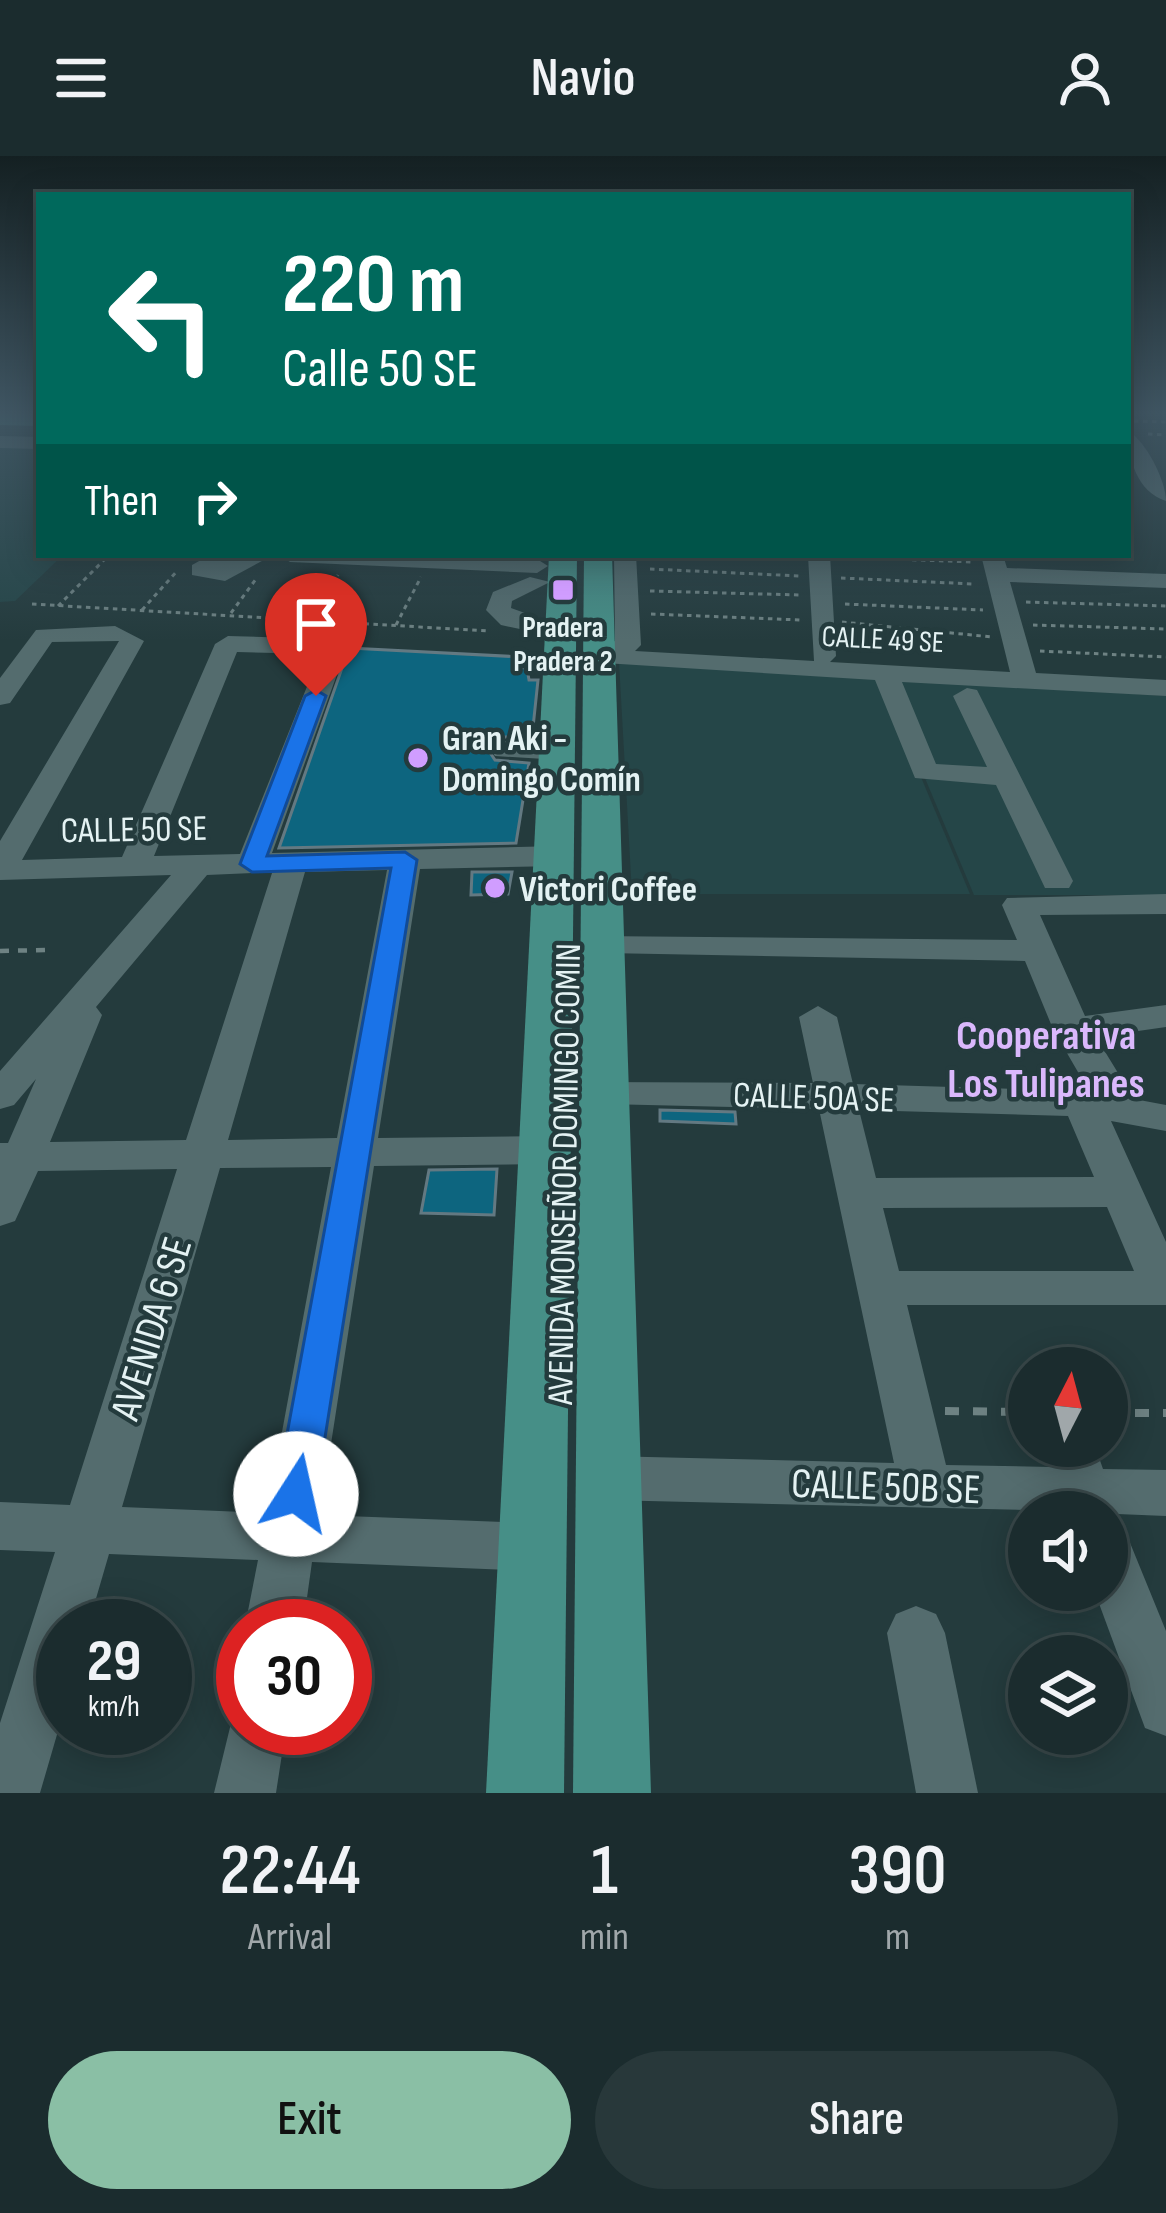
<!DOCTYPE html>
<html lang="en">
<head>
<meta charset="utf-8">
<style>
  :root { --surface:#1b2c2e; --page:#28383a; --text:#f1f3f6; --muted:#a0a7aa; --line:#39484a; --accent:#8abfa5 }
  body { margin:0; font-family:"Sofia Sans Condensed",sans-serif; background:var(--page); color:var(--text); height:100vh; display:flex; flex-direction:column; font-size:45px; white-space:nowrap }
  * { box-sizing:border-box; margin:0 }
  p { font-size:39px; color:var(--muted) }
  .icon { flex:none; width:66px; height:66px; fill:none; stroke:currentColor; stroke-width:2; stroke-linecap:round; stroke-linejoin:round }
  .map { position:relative; height:1637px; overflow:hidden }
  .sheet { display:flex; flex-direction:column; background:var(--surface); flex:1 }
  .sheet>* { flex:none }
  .hud { position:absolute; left:36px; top:36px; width:1095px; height:366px; border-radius:0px; box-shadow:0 6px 30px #0003,0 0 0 3px var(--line); background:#00695c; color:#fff; overflow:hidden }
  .needle { width:78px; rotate:6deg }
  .buttons { position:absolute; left:1008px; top:1191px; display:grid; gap:24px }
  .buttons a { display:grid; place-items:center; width:120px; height:120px; border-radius:50%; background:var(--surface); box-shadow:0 6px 30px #0003,0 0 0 3px var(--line); font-size:60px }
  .speed { position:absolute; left:36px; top:1443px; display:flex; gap:24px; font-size:60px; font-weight:700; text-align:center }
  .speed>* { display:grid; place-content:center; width:156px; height:156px; border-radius:50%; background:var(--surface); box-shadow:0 6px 30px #0003,0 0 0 3px var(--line); line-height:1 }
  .speed small { font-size:30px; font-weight:400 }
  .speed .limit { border:18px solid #d22; background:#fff; color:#111 }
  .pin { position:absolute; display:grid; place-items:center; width:102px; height:102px; color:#fff; margin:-123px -51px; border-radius:50% 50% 50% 0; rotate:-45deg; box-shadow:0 0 12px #0007 }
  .pin .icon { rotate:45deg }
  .me { position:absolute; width:132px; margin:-66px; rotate:10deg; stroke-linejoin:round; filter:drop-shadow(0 0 9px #0008) }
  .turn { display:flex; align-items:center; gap:42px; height:252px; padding:0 48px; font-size:54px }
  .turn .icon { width:156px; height:156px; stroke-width:2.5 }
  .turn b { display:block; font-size:84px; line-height:102px }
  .then { display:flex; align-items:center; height:114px; padding:0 48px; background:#0003; gap:24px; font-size:45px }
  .eta { display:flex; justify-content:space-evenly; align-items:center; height:204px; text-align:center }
  .eta b { font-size:72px; font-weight:600; line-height:84px }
  .button { display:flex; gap:24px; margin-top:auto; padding:24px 48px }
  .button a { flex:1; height:138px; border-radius:72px; background:var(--accent); color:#111; font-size:48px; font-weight:600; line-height:138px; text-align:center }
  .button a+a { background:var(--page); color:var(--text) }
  header { display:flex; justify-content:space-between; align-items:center; height:156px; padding:0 48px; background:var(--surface); font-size:54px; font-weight:600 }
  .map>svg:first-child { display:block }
  .built { fill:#254648 }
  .building { fill:#0d657f; stroke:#637982; stroke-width:3 }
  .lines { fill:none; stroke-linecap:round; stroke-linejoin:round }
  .path-far2 { stroke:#6e8283; stroke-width:3; stroke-dasharray:4.5 4.5; stroke-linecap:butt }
  .path-far1 { stroke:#6e8283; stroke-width:4.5; stroke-dasharray:9 9; stroke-linecap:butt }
  .path { stroke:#6e8283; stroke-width:8; stroke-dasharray:14 14; stroke-linecap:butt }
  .minor { fill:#546c6e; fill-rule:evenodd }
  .major { fill:#468f87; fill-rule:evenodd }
  .route { fill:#1a73e8; stroke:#114b97; stroke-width:3 }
  .poi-dot { fill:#d09dff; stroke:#243b3d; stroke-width:4.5 }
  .labels { text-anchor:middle; stroke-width:9; stroke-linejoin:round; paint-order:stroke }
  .far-poi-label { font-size:30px; font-weight:bold; fill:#e4f2f3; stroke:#243b3d }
  .far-street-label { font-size:30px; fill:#e4f2f3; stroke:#243b3d }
  .poi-label { font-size:36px; font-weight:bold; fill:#e4f2f3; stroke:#243b3d; text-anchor:start }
  .street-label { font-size:36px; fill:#e4f2f3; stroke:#243b3d }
  .quarter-label { font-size:42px; font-weight:bold; fill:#dab8fc; stroke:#243b3d }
  .near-street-label { font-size:42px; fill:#e4f2f3; stroke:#243b3d }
</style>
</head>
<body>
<header><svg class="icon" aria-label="menu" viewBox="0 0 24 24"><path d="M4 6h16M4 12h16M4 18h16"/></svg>Navio<svg class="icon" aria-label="person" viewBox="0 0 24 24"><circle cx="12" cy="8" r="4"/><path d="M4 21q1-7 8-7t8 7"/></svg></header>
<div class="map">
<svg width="1166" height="1637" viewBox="0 0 1166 1637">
  <rect width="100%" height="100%" fill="#243b3d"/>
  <g class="built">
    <path d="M0,282L39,283V399H63L15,445L0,446Z"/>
    <path d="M619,506L879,521L970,738H632Z"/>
    <path d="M883,522L1166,540V739H974Z"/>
  </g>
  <g class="building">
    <path d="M349,492L522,501L519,512H527L529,524H538L532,581H504L487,592L495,604L529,607L516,687L279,692Z"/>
    <path d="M472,716H512L508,738L471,739Z"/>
    <path d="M660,954L735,956L736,968L660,965Z"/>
    <path d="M497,1013L494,1059L421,1057L429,1014Z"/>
  </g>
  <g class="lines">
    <g class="path-far2">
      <path d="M1134,265L1166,266"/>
      <path d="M1148,278L1166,279"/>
      <path d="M840,401L972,406"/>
      <path d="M650,413L800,420"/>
      <path d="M841,422L974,428"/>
      <path d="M650,435L800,439"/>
      <path d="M1026,446L1166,450"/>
      <path d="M32,448L488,475"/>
      <path d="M845,448L983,454"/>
      <path d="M58,450L109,399"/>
      <path d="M142,454L178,414"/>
      <path d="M231,457L256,423"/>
      <path d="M651,458L801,464"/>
      <path d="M307,464L338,419"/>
      <path d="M842,466L992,481"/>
      <path d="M396,469L421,421"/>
      <path d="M1033,469L1166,473"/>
      <path d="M1040,495L1166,501"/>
    </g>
    <path class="path-far1" d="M0,795L47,794"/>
    <g class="path">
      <path d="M945,1255L1029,1256"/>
      <path d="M1107,1257H1166"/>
    </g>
    <g class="minor">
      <path d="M1128,275C1146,285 1166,325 1166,345C1137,336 1128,303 1128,275Z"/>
      <path d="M0,280L39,281V293L0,292Z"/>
      <path d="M210,399H273L225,425L192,419V409Z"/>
      <path d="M279,399L537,403L548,410L537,417L290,406Z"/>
      <path d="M614,399H636L641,489L635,495L814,505L808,400L830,399L836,500L830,506L1010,516L981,399H1003L1007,412L1166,418V432L1010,426L1036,517L1166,524V540L902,526L936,608L987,611L953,540L967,532L977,534L1073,725L1069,732H1045L996,629L915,622L875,524L588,506V496L615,485Z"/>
      <path d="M530,421L550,426L512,445L511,452L572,474V484L501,469L486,454L493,436Z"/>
      <path d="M115,470L144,485L22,704L122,701L215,488L228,480L327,483L336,486L343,502L272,697L558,690L574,700L558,710L420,713L378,982L548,980L563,984L569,994L563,1004L548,1008L374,1010L320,1359L532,1367L551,1374L559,1391L551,1408L532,1415L312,1406L303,1470H245L258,1404L109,1398L88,1470H63V1558L40,1637H0V1567L55,1396L0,1394V1346L70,1349L177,1013L38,1015L15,1065L0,1070V987H8L36,923L14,949L0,953V915L171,719L0,724V685L119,485L52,486L10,547L0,549V522L36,474ZM237,496L320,498L240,698L154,700ZM387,714L337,982L228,984L305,716ZM253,717H272L186,984L50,986L102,859L96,851L207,719ZM331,1011L267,1357L122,1351L220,1012Z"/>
      <path d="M505,585L561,586L575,595L561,604L495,600L491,594L495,588Z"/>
      <path d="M1166,738V758L1040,759L1085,860L1166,849V871L1096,881L1134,943L1166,949V975L1111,965L1166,1086V1149H907L946,1309L1051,1311L1043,1290H1095L1103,1313L1166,1314V1360L1117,1358L1110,1371L1126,1377L1166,1475V1580L1145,1572L1094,1434H1107V1356L606,1344L588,1338L580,1322L588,1306L606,1300L894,1307L819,953L605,948L591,944L585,935L591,926L813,927L799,861L818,850L837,861L853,928L1089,935L1053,873L1025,805L605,797L588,787L593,780L1017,784L1002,749L1007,742ZM859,954L1068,960L1094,1021L876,1022ZM1107,1051L1134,1115H899L883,1052Z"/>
      <path d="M916,1450L936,1458L945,1477L978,1637H916L887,1477L896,1458Z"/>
      <path d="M243,1548V1572H286L276,1637H214L235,1551Z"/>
    </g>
    <g class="major">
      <path d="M0,255L39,256V270L0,269Z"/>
      <path d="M549,399H577L564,1637H486Z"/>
      <path d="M584,399H612L651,1637H573Z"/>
    </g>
  </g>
  <linearGradient id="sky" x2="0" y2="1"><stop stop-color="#142022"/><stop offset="0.53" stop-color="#3f5562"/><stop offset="1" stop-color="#3f5562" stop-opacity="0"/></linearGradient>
  <rect width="1166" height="485" fill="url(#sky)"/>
  <path class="route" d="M316,534L326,540L267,700L405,696L417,704L316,1338L310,1350L296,1356L282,1350L276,1338L391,712L252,716L240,708L305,540Z"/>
  <g class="poi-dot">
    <rect x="551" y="422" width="24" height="24" rx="6"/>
    <circle cx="418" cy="602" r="12"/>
    <circle cx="495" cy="732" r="12"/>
  </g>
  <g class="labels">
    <g class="far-poi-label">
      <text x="563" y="481">Pradera<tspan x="563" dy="34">Pradera 2</tspan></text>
    </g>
    <g class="far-street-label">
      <text transform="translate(883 483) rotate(3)" y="10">CALLE 49 SE</text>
    </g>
    <g class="poi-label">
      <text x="442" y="594">Gran Aki -<tspan x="442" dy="41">Domingo Comín</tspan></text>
      <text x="519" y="745">Victori Coffee</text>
    </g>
    <g class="street-label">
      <text transform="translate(134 672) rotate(-1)" y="13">CALLE 50 SE</text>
      <text transform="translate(814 940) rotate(2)" y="13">CALLE 50A SE</text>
      <text transform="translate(563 1018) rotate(-89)" y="13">AVENIDA MONSEÑOR DOMINGO COMIN</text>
    </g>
    <g class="quarter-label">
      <text x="1046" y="893">Cooperativa<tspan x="1046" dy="48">Los Tulipanes</tspan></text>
    </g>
    <g class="near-street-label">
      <text transform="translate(150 1172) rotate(-73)" y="15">AVENIDA 6 SE</text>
      <text transform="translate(886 1329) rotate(2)" y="15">CALLE 50B SE</text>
    </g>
  </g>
</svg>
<div class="buttons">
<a><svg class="needle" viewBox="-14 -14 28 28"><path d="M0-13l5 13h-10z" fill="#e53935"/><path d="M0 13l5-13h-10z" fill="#a0a7aa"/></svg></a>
<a><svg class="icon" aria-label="sound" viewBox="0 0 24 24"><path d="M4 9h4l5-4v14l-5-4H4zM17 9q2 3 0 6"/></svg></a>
<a><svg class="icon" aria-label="layers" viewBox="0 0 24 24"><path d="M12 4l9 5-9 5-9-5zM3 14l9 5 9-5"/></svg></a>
</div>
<div class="speed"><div>29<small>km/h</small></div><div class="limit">30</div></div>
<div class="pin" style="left:316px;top:540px;background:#d93025"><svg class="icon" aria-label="arrive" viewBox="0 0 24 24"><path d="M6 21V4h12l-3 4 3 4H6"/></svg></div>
<svg class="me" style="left:296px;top:1338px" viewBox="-20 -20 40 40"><circle r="19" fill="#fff"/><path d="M0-13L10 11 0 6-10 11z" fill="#1a73e8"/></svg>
<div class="hud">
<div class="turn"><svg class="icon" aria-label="left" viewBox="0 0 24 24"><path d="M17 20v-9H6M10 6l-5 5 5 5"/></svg><div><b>220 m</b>Calle 50 SE</div></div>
<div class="then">Then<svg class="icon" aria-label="right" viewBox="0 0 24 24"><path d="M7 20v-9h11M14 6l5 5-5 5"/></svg></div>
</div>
</div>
<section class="sheet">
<div class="eta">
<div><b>22:44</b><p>Arrival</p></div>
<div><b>1</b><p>min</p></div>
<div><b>390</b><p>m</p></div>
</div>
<div class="button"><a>Exit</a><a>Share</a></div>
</section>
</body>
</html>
